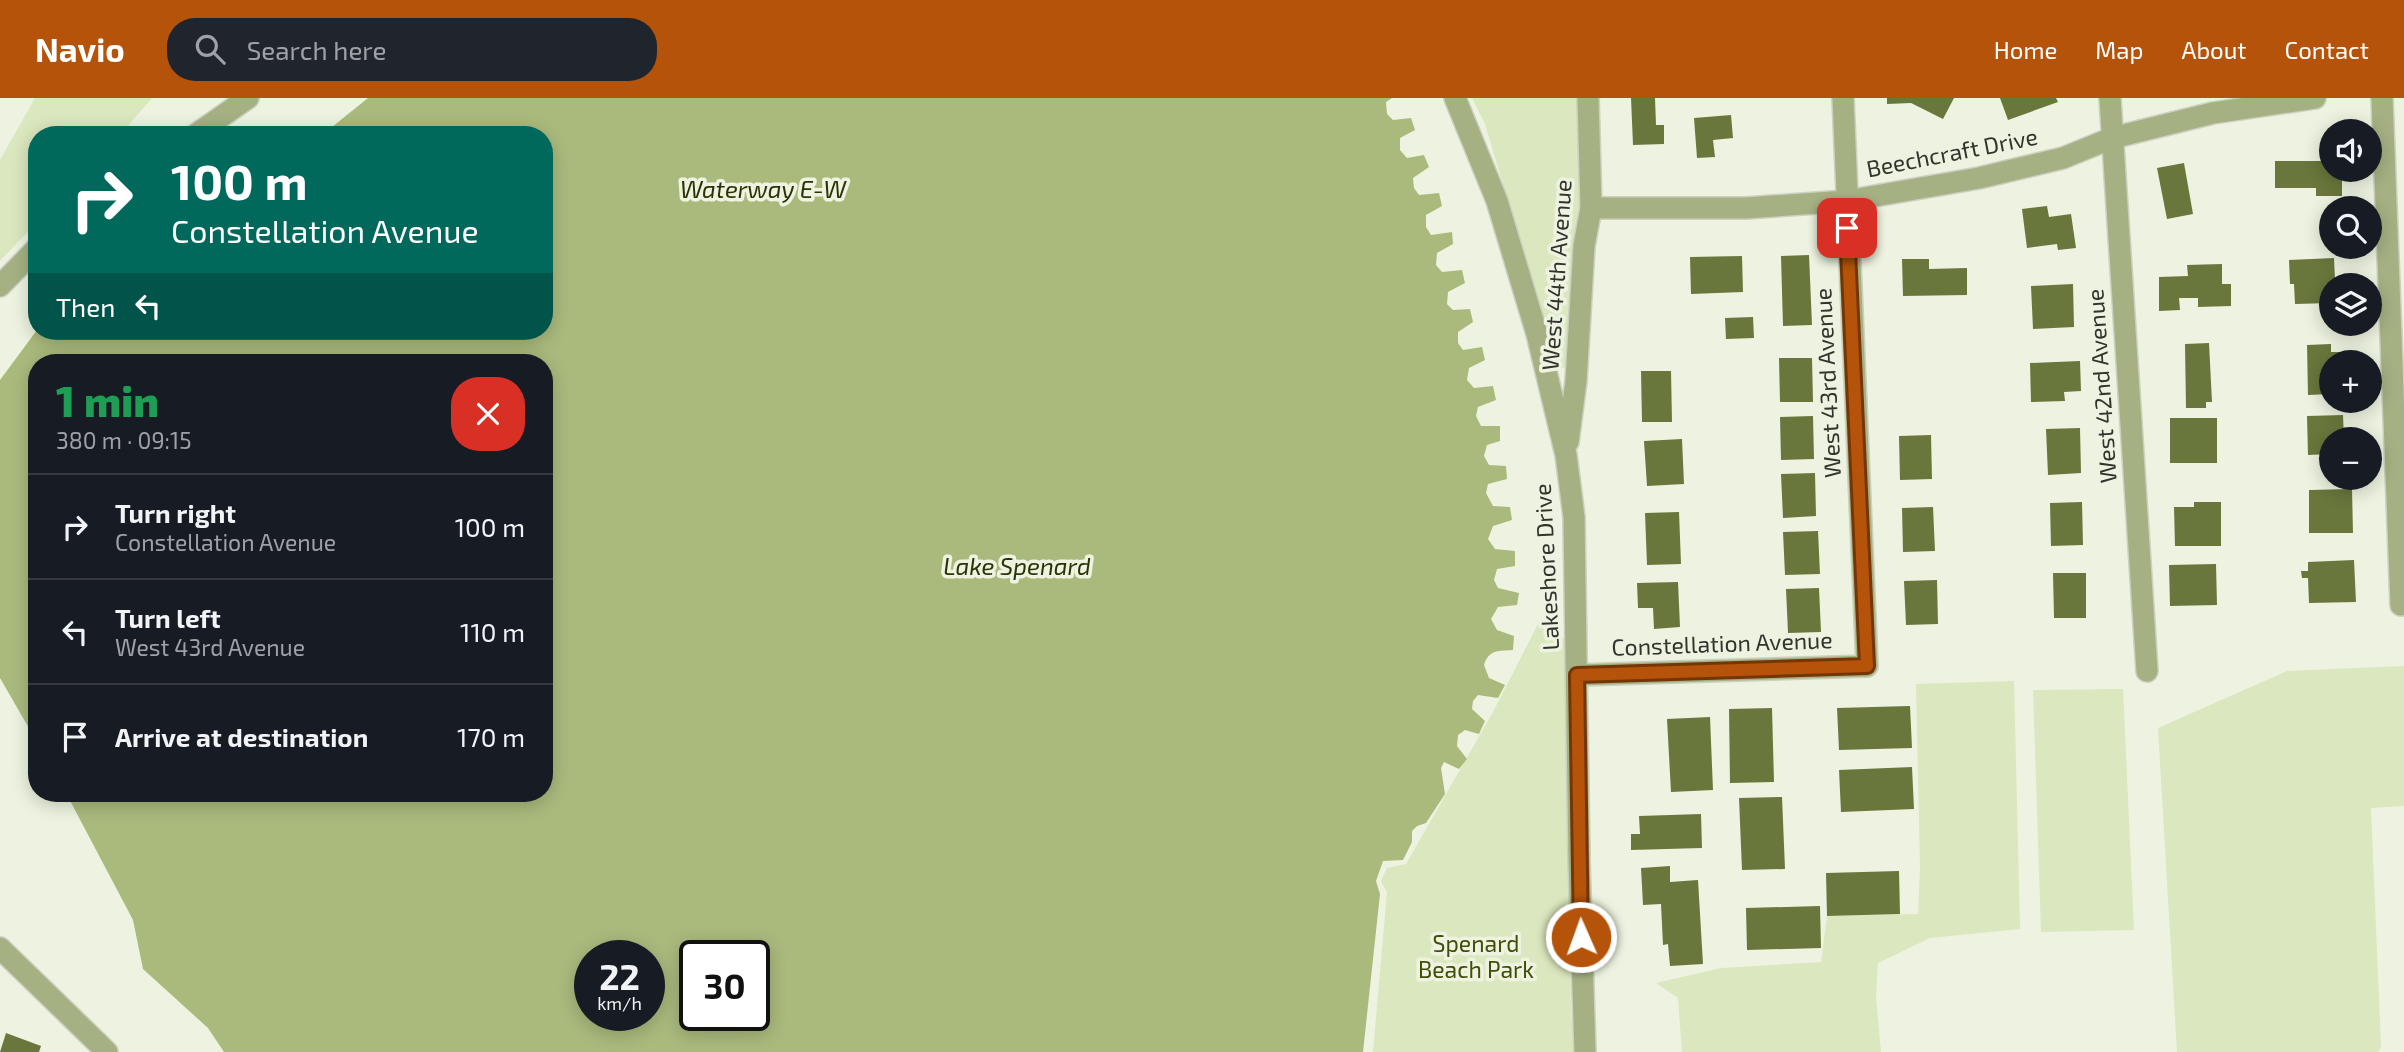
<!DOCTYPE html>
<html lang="en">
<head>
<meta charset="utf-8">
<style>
  :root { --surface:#171b24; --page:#20242c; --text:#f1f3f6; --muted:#9ea1a6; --line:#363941; --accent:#b45309 }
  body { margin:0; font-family:"Exo 2",sans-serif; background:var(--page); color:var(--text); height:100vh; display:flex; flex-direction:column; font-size:26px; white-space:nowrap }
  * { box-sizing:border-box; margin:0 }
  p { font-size:23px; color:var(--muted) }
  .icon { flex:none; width:38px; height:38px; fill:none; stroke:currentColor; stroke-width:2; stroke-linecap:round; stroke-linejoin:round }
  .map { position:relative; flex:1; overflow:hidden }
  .sheet { position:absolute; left:28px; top:256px; width:525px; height:448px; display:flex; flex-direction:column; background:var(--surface); border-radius:28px; box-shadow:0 4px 18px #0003 }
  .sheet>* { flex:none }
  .banner { position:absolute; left:28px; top:28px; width:525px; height:214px; border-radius:28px; box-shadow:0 4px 18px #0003; background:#00695c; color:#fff; overflow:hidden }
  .controls { position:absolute; left:2319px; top:21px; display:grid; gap:14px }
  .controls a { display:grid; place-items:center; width:63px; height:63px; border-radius:50%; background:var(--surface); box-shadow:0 4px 18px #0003; font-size:35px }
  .speed { position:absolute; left:574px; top:842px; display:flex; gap:14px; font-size:35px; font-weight:700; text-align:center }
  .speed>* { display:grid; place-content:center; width:91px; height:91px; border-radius:50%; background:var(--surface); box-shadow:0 4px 18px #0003; line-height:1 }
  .speed small { font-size:18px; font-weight:400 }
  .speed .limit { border:4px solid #111; border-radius:10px; background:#fff; color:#111 }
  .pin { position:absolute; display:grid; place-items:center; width:60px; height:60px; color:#fff; margin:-30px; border-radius:14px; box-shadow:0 4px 10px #0006 }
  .me { position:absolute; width:77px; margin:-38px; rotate:358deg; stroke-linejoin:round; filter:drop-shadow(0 0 5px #0008) }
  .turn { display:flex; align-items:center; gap:24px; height:147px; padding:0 28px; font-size:32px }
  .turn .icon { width:91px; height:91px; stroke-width:2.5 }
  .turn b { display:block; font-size:49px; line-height:60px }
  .then { display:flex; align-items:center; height:66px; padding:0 28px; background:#0003; gap:14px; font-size:26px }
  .round { display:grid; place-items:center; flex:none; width:74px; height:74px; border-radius:28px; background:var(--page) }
  .headline { display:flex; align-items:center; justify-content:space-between; height:119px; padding:0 28px }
  h1 { font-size:42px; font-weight:800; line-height:52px; color:#1e9e55 }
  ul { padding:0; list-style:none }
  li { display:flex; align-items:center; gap:21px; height:105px; padding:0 28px; border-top:2px solid var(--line) }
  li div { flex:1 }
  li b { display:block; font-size:26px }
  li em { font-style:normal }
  header { display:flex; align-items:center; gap:42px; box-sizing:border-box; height:98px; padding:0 35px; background:var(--accent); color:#fff }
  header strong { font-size:33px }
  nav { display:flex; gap:38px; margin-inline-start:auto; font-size:24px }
  .search { width:490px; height:63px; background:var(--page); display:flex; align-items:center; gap:18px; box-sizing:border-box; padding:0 24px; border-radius:28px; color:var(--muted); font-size:26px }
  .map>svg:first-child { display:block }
  .green { fill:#dbe7be }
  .water { fill:#aaba7d; fill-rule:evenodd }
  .building { fill:#69773c }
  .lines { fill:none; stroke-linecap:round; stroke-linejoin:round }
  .minor-casing { stroke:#cbd0c0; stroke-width:24 }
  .minor { stroke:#a5b183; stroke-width:21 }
  .route-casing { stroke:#753606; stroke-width:18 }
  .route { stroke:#b45309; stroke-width:12 }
  .labels { text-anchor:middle; stroke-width:7; stroke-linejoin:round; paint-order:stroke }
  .street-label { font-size:23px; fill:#31332c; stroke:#edf3e0 }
  .park-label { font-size:23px; fill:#414e06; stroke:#edf3e0 }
  .water-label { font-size:24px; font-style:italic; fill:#2a3303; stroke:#edf3e0 }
</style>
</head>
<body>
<header>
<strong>Navio</strong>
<div class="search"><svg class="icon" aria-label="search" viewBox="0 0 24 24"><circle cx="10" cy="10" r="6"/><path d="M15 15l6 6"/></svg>Search here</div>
<nav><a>Home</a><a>Map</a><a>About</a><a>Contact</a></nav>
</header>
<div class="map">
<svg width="2404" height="954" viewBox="0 0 2404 954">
  <rect width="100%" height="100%" fill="#edf3e0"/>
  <g class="green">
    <path d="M35,0H152L120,37H37V124L0,163V62Z"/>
    <path d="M1472,0H1588L1591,110L1568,268L1558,272L1485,26Z"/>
    <path d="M1539,524L1565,542L1571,912L1574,954H1373L1387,794L1381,783L1387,770L1406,766L1493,614Z"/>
    <path d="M2404,568V708L2371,710L2381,949L2378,954H2177L2158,630L2287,573Z"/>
    <path d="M2014,583L2020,831L1930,840L1878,865L1876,899L1881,954H1682L1678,900L1656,885L1721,870L1821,864L1827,818L1918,816L1920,770L1916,586Z"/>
    <path d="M2123,591L2134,832L2041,834L2033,592Z"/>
  </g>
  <path class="water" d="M368,0H1392L1386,4L1387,16L1393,22L1411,20L1415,32L1400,40V52L1407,60L1424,57L1429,69L1413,80L1414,90L1419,97L1439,95L1442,108L1426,117V129L1431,137L1452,134L1453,146L1437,155L1436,167L1442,174L1462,172L1465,185L1448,194L1447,206L1453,212L1470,211L1473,224L1458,234V245L1463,252L1482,249L1485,262L1469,270L1467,282L1474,290L1493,288L1496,302L1478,309L1476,318L1481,328H1500V343L1487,347L1484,358L1489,367L1506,368L1507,381L1488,386L1486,395L1493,408L1510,409L1512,422L1493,428L1488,441L1495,451L1515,453V468L1497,471L1494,482L1498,490L1519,495L1517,507L1498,509L1491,521L1497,532L1514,538L1513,552C1499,553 1489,551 1484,567L1489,580L1505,587L1498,600L1478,597L1473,603L1472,611L1485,623L1479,636L1465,632L1458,637L1457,648L1467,661L1459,671L1444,664L1441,670L1445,696L1426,725L1417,728L1412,733V744L1403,762L1383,763L1376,783L1380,796L1363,954H224L208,930L143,871L133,822L66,695H544V264H37V644L0,580V282L37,232L544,233V37H322ZM590,858H649V917H590ZM695,858H754V917H695Z"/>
  <g class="building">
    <path d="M1631,0H1655L1656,27H1664V46L1633,47Z"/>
    <path d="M1887,0H1954L1943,21L1911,5L1887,6Z"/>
    <path d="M2000,0H2056L2058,4L2008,22Z"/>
    <path d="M1731,17L1733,40L1713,42L1715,59L1697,60L1694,20Z"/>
    <path d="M2275,63H2331V72H2342V98H2316V90H2275Z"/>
    <path d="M2184,65L2193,116L2167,121L2157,70Z"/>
    <path d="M2047,108L2049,119L2071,116L2076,150L2058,152L2057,146L2027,150L2022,111Z"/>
    <path d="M1809,157L1812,227L1783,228L1781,158Z"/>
    <path d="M1742,158L1743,194L1691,196L1690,159Z"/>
    <path d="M2334,160L2335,182H2339V187H2331V205L2295,206L2294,186H2290L2289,162Z"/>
    <path d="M1902,161H1929V171L1967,170V197L1903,198Z"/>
    <path d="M2222,166V186H2231V208L2198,209V200H2179L2180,212L2159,213V179L2188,178L2187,167Z"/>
    <path d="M2073,186L2074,229L2033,231L2031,188Z"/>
    <path d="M1753,219L1754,240L1726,241L1725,220Z"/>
    <path d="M2209,245L2212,304H2206V310H2186L2185,246Z"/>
    <path d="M2331,246V254H2346V264H2331V296L2308,297L2307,247Z"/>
    <path d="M1779,260H1812L1813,304H1780Z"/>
    <path d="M2080,263L2081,293L2064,294L2065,303L2031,304L2030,265Z"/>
    <path d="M1641,273H1671L1672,324H1642Z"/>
    <path d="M2343,317L2344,341H2331V356L2308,357L2307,318Z"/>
    <path d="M1813,318L1814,361L1781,362L1780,319Z"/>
    <rect x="2170" y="320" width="47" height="45"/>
    <path d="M2080,330L2081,375L2048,377L2046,331Z"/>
    <path d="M1931,337L1932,381L1900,382L1899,338Z"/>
    <path d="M1682,341L1684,386L1647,388L1644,343Z"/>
    <path d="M1815,375L1816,418L1783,420L1781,376Z"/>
    <path d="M2352,391L2353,435H2309V392Z"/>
    <path d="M2082,404L2083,447L2051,448L2050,405Z"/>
    <path d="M2194,404H2221V448H2175L2174,409H2194Z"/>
    <path d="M1933,409L1935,453L1903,454L1902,410Z"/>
    <path d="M1679,414L1681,466L1647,467L1645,415Z"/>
    <path d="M1818,433L1820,476L1785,477L1783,434Z"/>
    <path d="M2354,462L2356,504L2309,505L2308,480H2302L2301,473H2308V464Z"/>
    <path d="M2216,466L2217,507L2170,508L2169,467Z"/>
    <path d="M2053,475H2086V520H2054Z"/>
    <path d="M1937,482L1938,526L1906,527L1904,483Z"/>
    <path d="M1678,484L1680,529L1654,531L1653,510H1638L1637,485Z"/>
    <path d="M1819,490L1821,534L1788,535L1786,491Z"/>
    <path d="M1910,608L1912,650L1839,652L1837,610Z"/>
    <path d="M1772,610L1774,684L1730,685L1729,611Z"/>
    <path d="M1710,619L1713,692L1671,694L1667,621Z"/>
    <path d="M1912,669L1914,711L1841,714L1839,672Z"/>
    <path d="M1782,699L1785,771L1742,772L1739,700Z"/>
    <path d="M1701,716L1702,750L1631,752V736H1640L1639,718Z"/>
    <path d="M1670,768V784L1698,782L1703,866L1670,868L1668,846L1663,847L1661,806L1643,807L1641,770Z"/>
    <path d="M1899,773L1900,816L1827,818L1826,775Z"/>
    <path d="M1820,808L1821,850L1747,852L1746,810Z"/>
    <path d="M6,935L41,948L39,954H0Z"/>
  </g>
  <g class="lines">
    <g class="minor-casing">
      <g id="minor">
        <path d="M1455,0L1497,103L1537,236L1566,357L1574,419L1579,761L1585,954"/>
        <path d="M2110,0L2147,573"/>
        <path d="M2382,0L2401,507"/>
        <path d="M195,37L248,0"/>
        <path d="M1591,110H1746L1846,103L1979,80L2063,60L2112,40L2213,15L2315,0"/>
        <path d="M0,188L37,150"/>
        <path d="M1568,344L1576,283L1584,148L1591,110L1588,0"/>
        <path d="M1578,577L1867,568L1843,0"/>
        <path d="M0,850L107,954"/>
      </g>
    </g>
    <use href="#minor" class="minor"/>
  </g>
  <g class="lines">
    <g class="route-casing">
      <path id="route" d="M1581,839L1577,577L1867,568L1847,130"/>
    </g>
    <use href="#route" class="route"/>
  </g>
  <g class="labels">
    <g class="street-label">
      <text transform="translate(1952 55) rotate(-11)" y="8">Beechcraft Drive</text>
      <text transform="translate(1557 177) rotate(-86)" y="8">West 44th Avenue</text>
      <text transform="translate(1828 285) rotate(-93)" y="8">West 43rd Avenue</text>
      <text transform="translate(2102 288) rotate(-94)" y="8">West 42nd Avenue</text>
      <text transform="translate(1547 469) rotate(-93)" y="8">Lakeshore Drive</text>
      <text transform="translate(1722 546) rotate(-2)" y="8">Constellation Avenue</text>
    </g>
    <g class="park-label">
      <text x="1476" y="854">Spenard<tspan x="1476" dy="26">Beach Park</tspan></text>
    </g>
    <g class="water-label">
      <text x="763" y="100">Waterway E-W</text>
      <text x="1017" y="477">Lake Spenard</text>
    </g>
  </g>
</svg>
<div class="controls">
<a><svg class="icon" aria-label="sound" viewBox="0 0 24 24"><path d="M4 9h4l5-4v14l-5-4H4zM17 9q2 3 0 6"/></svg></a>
<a><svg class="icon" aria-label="search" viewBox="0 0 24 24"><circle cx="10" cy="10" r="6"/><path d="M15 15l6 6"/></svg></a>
<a><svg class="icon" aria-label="layers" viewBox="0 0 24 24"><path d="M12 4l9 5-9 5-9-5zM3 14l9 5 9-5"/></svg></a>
<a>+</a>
<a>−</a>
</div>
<div class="speed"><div>22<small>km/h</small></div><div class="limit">30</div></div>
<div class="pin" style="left:1847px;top:130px;background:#d93025"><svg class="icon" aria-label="arrive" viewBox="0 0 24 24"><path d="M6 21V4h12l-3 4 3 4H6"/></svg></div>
<svg class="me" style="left:1581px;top:839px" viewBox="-20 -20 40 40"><circle r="17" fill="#b45309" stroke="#fff" stroke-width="3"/><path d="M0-11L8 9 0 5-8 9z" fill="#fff"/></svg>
<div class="banner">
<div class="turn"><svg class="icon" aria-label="right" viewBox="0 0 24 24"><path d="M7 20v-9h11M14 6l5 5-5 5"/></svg><div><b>100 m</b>Constellation Avenue</div></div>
<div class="then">Then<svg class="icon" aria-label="left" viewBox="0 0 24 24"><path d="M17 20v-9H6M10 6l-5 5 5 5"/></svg></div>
</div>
<section class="sheet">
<div class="headline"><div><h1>1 min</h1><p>380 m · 09:15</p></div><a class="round" style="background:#d93025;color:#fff"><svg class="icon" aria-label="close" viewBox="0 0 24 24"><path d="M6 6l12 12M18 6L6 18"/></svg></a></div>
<ul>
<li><svg class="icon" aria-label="right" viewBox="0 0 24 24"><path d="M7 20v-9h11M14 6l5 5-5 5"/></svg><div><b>Turn right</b><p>Constellation Avenue</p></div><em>100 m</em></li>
<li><svg class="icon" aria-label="left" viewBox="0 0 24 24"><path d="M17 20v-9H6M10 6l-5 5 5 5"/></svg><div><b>Turn left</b><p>West 43rd Avenue</p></div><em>110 m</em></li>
<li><svg class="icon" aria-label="arrive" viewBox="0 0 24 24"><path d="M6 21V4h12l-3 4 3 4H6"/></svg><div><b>Arrive at destination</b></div><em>170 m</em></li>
</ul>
</section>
</div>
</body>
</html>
